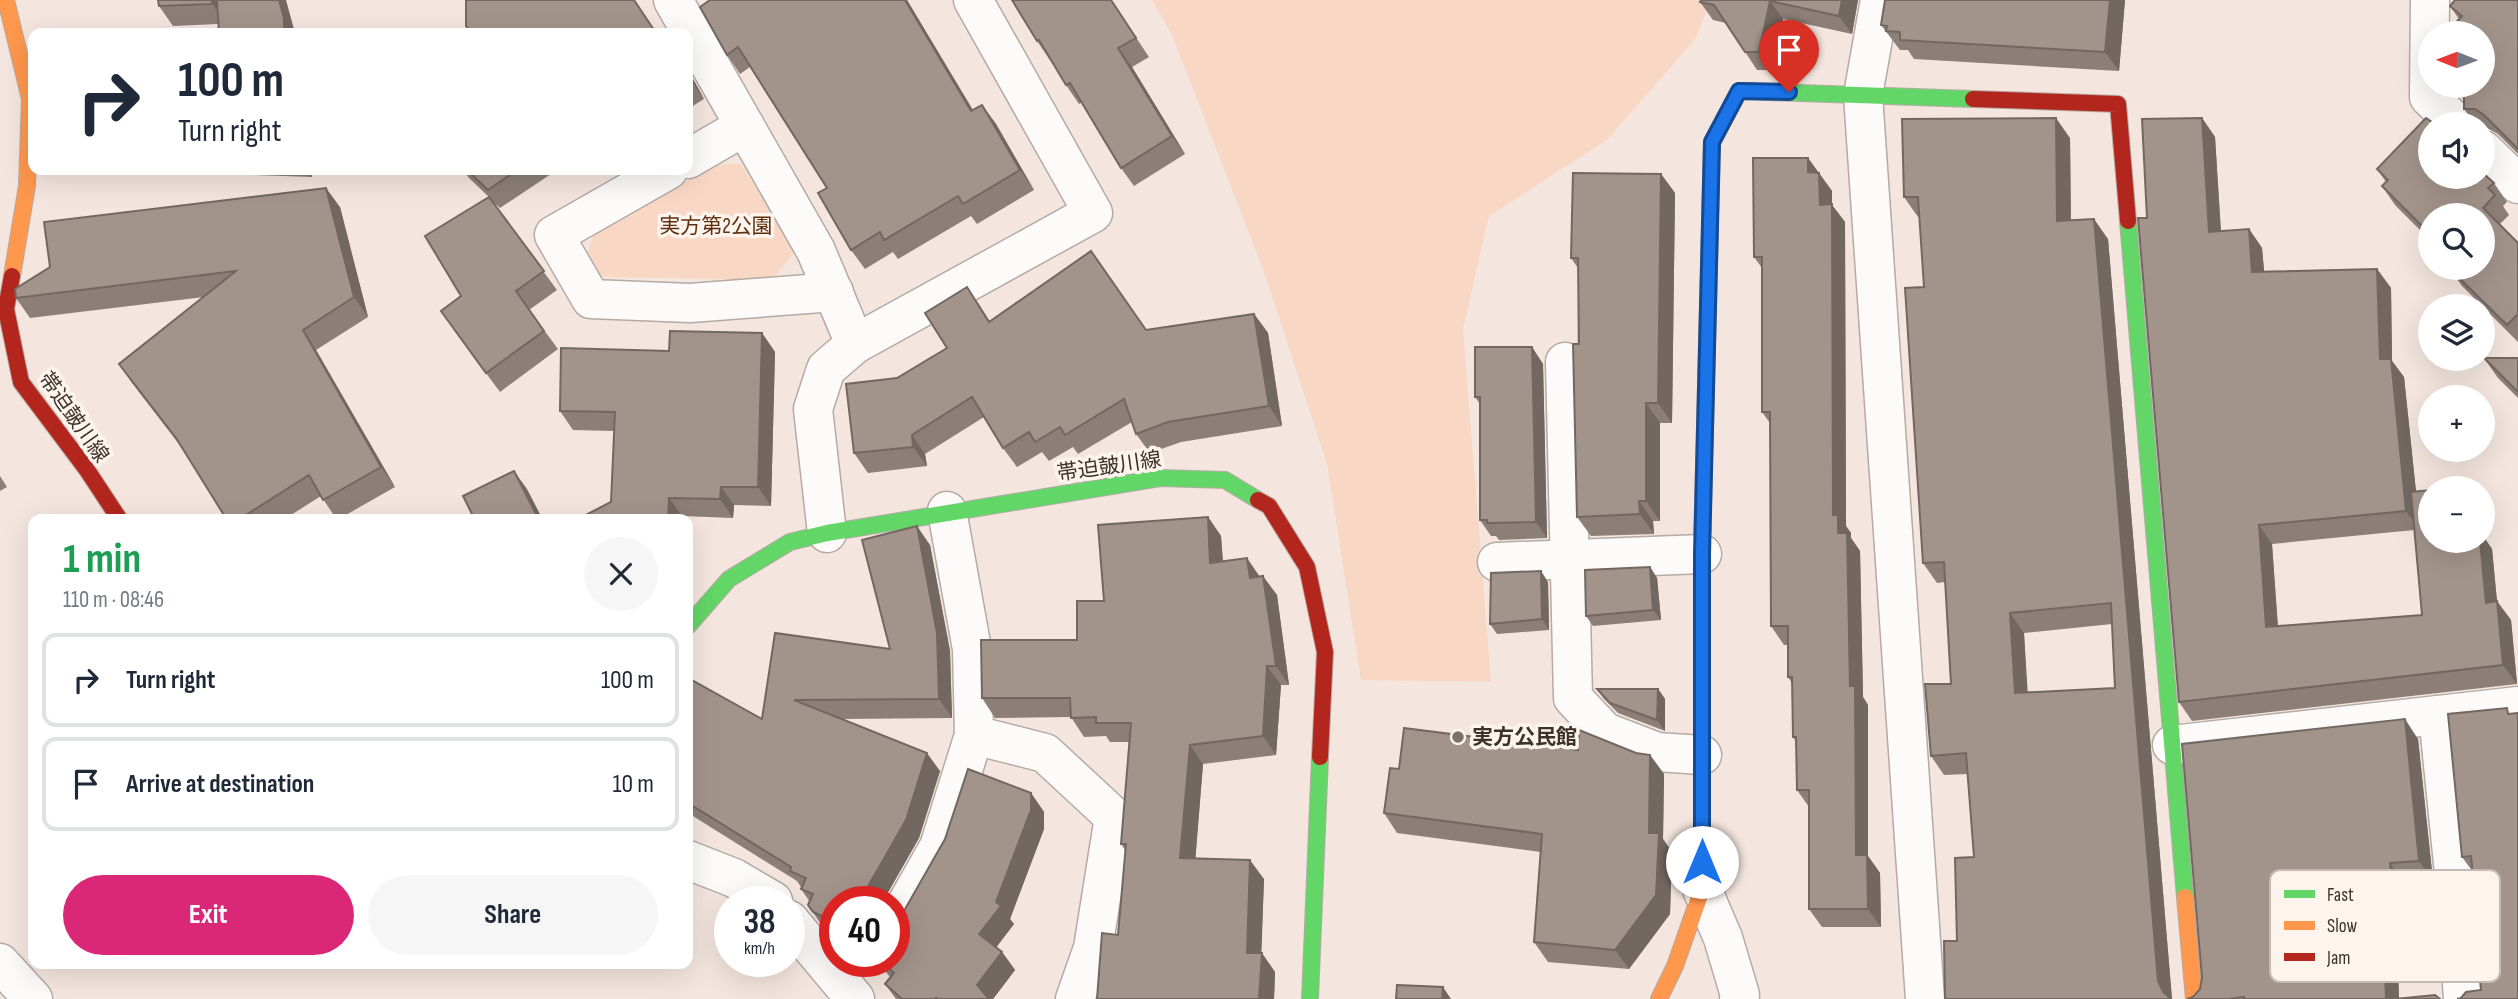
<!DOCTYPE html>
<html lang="en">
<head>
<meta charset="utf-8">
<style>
  :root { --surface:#fff; --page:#f6f6f7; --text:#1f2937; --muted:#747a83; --line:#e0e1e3; --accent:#db2777 }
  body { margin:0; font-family:"Sofia Sans Condensed","Noto Sans JP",sans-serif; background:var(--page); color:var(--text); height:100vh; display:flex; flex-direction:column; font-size:26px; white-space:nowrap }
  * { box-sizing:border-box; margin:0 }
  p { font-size:23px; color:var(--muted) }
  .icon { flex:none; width:38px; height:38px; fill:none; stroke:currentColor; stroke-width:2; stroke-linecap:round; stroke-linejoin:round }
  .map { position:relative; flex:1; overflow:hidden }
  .side { position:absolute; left:28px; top:514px; width:665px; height:455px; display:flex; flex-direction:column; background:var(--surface); border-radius:14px; box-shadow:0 7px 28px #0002 }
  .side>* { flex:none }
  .top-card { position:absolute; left:28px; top:28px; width:665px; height:147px; border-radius:14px; box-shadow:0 7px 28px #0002; background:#fff; color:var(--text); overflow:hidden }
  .needle { width:46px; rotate:271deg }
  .fabs { position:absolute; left:2418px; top:21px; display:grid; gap:14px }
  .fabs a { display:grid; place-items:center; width:77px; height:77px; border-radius:50%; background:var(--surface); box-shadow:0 7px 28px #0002; font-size:35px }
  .speed { position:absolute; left:714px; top:886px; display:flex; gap:14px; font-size:35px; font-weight:700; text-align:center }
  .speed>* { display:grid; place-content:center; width:91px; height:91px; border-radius:50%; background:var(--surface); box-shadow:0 7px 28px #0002; line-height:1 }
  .speed small { font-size:18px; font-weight:400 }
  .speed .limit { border:10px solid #d22; background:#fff; color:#111 }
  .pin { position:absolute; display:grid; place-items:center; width:60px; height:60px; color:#fff; margin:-72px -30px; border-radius:50% 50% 50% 0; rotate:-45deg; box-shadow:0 0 7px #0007 }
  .pin .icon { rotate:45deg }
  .me { position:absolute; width:77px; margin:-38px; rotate:0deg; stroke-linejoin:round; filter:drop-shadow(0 0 5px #0008) }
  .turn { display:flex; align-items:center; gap:24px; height:147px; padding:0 35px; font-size:32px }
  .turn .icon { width:91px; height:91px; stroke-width:2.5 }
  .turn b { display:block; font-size:49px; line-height:60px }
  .round { display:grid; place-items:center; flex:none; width:74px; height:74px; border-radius:37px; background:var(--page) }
  .head { display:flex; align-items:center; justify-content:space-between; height:119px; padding:0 35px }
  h1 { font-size:42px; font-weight:700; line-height:52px; color:#1e9e55 }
  .button { display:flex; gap:14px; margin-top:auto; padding:14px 35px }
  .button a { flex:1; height:80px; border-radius:42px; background:var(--accent); color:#fff; font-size:28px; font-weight:700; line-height:80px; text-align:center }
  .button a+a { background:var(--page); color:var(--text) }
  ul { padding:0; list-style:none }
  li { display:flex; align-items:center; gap:21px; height:94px; margin:0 14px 10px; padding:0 21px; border:4px solid var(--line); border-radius:14px }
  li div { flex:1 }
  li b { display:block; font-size:26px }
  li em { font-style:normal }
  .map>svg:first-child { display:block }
  .green { fill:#f8d7c5 }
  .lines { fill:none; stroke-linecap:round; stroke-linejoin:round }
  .street-casing { stroke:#b5aaa4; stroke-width:41 }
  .fast-casing { stroke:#b5aaa4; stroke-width:18 }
  .slow-casing { stroke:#b5aaa4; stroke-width:18 }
  .jam-casing { stroke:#b5aaa4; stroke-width:18 }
  .street { stroke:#fdfbfa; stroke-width:38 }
  .fast { stroke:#63d668; stroke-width:16 }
  .slow { stroke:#ff974d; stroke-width:16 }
  .jam { stroke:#b3261e; stroke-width:16 }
  .wall { fill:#8c7f78; fill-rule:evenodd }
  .shaded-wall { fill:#726861 }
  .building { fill:#a3948b; stroke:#726861; stroke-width:2; fill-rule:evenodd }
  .route-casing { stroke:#114b97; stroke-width:18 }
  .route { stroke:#1a73e8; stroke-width:12 }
  .poi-dot { fill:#7c716a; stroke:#fef4ee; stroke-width:2.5 }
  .labels { text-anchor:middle; stroke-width:7; stroke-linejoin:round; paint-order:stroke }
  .park-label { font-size:21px; fill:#5e2e0f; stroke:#fef4ee }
  .street-label { font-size:21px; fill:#3c322c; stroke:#fef4ee }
  .poi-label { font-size:21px; font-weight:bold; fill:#3c322c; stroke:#fef4ee; text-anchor:start }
  .key { fill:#fef4ee; stroke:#c4bab4; stroke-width:2 }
  .key-label { font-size:19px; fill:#3c322c }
</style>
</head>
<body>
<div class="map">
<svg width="2518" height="999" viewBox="0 0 2518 999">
  <rect width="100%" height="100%" fill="#f4e6de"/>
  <g class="green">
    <path d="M1152,0H1710L1696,38L1607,140L1489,216L1463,329L1491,682L1361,680L1327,464L1264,272L1172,35Z"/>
    <path d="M716,164H741L795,252L772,280L601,277L587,254L594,233Z"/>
  </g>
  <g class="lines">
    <g class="street-casing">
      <g id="street">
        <path d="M673,0L816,251L855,344"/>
        <path d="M1880,0L1863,95L1925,999"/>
        <path d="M2430,0L2429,97L2457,124"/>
        <path d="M2483,150L2518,184"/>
        <path d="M688,159L745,126"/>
        <path d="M668,170L554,235L591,299L690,303L834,292"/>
        <path d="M1565,362L1573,698L1605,732L1657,752L1702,755"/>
        <path d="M827,533L813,409L826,369L855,344L1093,213L973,0"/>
        <path d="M1497,562L1702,554"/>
        <path d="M2438,715L2456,893L2463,999"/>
        <path d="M974,735L1045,753L1114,817L1093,948L1075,999"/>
        <path d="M2172,745L2518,706"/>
        <path d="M688,860L734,878L773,901"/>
        <path d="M1702,889L1723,938L1740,995L1739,999"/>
        <path d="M789,920L855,999"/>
        <path d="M894,926L939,847L974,735L972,649L947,511"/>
        <path d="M0,963L33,999"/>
      </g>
    </g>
    <g class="fast-casing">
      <g id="fast">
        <path d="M2128,221L2185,897"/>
        <path d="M1702,546L1712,142L1739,91L1973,99"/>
        <path d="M688,626L729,579L790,542L827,533L1160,478L1225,480L1258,500"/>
        <path d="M1310,999L1320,757"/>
      </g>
    </g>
    <g class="slow-casing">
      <g id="slow">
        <path d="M6,0L30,99L27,186L12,276"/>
        <path d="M2185,897L2194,999"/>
        <path d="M1659,999L1675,966L1702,889V546"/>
      </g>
    </g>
    <g class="jam-casing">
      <g id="jam">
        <path d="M1973,99L2118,104L2128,221"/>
        <path d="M12,276L6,309L21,382L87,470L120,520"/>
        <path d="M1258,500L1269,506L1307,567L1325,652L1320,757"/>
      </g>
    </g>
    <use href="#street" class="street"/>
    <use href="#fast" class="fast"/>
    <use href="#slow" class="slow"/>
    <use href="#jam" class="jam"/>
  </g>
  <g class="wall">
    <path d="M286,0L218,24L173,26L159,6Z"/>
    <path d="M710,0H907L973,110L982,105L996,124L1034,190L977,224L971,216L898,259L893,252L865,269L851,250L827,188L750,67L740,74L727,55Z"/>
    <path d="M1111,0L1149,57L1132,67L1185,154L1134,186L1121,168L1082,102L1079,104L1066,85L1051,59L1050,60L1037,41Z"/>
    <path d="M1701,0H1858L1852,34L1783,19L1771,70H1757L1726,23L1713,20L1700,2Z"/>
    <path d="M1885,0H2125L2119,71L1914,59L1908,50H1900L1881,25Z"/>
    <path d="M2518,0V154L2498,134L2489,129H2483V124H2475L2464,109V98L2483,86L2459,19L2450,6Z"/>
    <path d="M688,70L704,99L688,109Z"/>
    <path d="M2202,118L2215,137L2221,231L2249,229L2262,248L2264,271L2377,269L2391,288L2392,361L2404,377L2416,491L2483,541V536L2492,549L2497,602L2511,620L2517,684L2192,721L2179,702L2147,218ZM2414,530L2422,615L2278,626L2272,544Z"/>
    <path d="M2431,124L2494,183L2507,202L2503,206L2509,215L2500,224L2518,243V342L2462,286L2449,268H2483L2431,215V241L2395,205L2382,186L2386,182L2377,169Z"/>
    <path d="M2070,138L2071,220L2108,239L2172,999L1957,941L1974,857L1967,774L1944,775L1931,756L1951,684L1945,582L1937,583L1923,563L1924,287L1919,217H1918L1904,197ZM2112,624L2115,688L2027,693L2024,633Z"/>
    <path d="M1808,158L1832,191V205L1845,222L1846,526L1851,533V538L1860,551L1863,697L1868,705V856L1880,873L1881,927H1822L1809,909V807L1797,790L1796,742L1793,737L1792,683L1788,677V645H1784L1771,626L1770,423L1762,412V268L1754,257Z"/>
    <path d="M120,170H312V177Z"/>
    <path d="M463,170H557L500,208L491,200L557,290L529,310L558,349L500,392L454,330L461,296L489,197L469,178Z"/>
    <path d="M1661,174L1675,193L1672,423H1660V521H1653L1654,534L1591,536L1577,517L1578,268L1571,258Z"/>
    <path d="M340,207L368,317L316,350L395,487L337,520L321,496L283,520H227L182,448L132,383L119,364L204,297L30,318L16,298Z"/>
    <path d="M967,287L990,322L1146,330L1254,314L1268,333L1282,426L1181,442L1150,453L1136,434L1132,422L1078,454L1073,447L1049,461L1042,452L1017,467L1003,448L984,417L925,454L927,466L868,473L854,453L897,378L947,348Z"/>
    <path d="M762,333L775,352L771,506L734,505L733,518L682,516V520H576L611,502L614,431L573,430L560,411L669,351Z"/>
    <path d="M1532,347L1543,364L1547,538L1499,540L1496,536H1491L1480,520V404L1475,397Z"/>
    <path d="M2484,358H2518V398L2498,378Z"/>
    <path d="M0,476L7,487L0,491Z"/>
    <path d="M1208,517L1221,536L1223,562L1260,577L1277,595L1289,685H1281L1276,755L1203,764L1195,859L1264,879L1261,953L1275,972L1274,999H1097L1118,935L1125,850L1121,844L1130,742H1110L1106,736L1084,737L1071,717L995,718L982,698L1077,640L1104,601Z"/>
    <path d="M930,545L950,651L952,718L840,719L940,771L919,838L883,901H835V934L826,931L821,924L808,905L810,902L801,889V887L797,881L688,813V678L762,719L890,649Z"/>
    <path d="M1650,567L1657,578L1661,620L1593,626L1586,616Z"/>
    <path d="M1548,582L1549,630L1497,634L1490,624Z"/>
    <path d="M1597,689H1658L1665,699V731L1618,713L1604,699Z"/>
    <path d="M2511,713L2481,990L2479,935L2473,872L2462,857Z"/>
    <path d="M2418,739L2433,881L2404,883L2406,905H2396L2399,999H2440H2187L2193,997Z"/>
    <path d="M1578,750L1650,755L1664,774L1663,839L1672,852L1670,914L1629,969L1548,962L1534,942L1541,852L1397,833L1384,813L1399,769Z"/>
    <path d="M1031,793L1044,812V829L1010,919L1014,924L996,947L1002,952L1015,970L993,999H896L885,984L890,977L877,961H894Z"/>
  </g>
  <g class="shaded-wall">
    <path d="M212,0H224L226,23L212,4Z"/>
    <path d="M279,0H286L295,33H284Z"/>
    <path d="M905,0H907L985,131L971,111Z"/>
    <path d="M1842,0H1858L1852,34L1839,16Z"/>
    <path d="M2110,0H2125L2119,71L2105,52Z"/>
    <path d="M1770,1L1783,19L1771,70L1759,52Z"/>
    <path d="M1118,48L1132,67L1185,154L1172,136Z"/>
    <path d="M688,70L704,99L691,80L688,74Z"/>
    <path d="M982,105L996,124L1034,190L1020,170Z"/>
    <path d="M2056,118L2070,138L2071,241L2057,221Z"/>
    <path d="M2202,118L2215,137L2222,251L2209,232Z"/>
    <path d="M1808,158L1832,191V205L1845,222L1846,526L1851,533V538L1860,551L1863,697L1868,705V856L1880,873L1881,927L1868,909L1856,855L1850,686L1838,533L1833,515L1820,205L1808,172Z"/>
    <path d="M307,170H312V177Z"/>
    <path d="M1661,174L1675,193L1672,423L1658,403Z"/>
    <path d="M326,188L340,207L368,317L354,297Z"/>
    <path d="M2094,219L2108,239L2172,999L2163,992L2158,981Z"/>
    <path d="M2249,229L2262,248L2266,291L2252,272Z"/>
    <path d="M2377,269L2391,288L2392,361L2404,377L2420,530L2406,511L2380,359Z"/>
    <path d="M967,287L980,306L1002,342L989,322Z"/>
    <path d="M1254,314L1268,333L1282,426L1269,406Z"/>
    <path d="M303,330L316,350L395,487L381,467Z"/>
    <path d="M762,333L775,352L771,506L758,487Z"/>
    <path d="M1532,347L1543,364L1547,538L1536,522Z"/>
    <path d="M1646,403L1660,423V521L1646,501Z"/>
    <path d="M912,435L925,454L927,466L913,447Z"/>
    <path d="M514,471L527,489L543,520H539Z"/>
    <path d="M721,487L734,505L733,518L720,499Z"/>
    <path d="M669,498L682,516V520H668Z"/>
    <path d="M1639,501L1653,521L1654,534L1640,514Z"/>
    <path d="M1208,517L1221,536L1224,582L1210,563Z"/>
    <path d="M2259,525L2272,544L2279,645L2266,627Z"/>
    <path d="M917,526L930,545L950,651L952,718L939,699Z"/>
    <path d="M2483,536L2492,549L2499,622L2486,603L2471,541H2483Z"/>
    <path d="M1247,558L1260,577L1250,578Z"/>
    <path d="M1650,567L1657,578L1661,620L1653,610Z"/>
    <path d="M1541,571L1548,582L1549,630L1542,619Z"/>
    <path d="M1263,576L1277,595L1289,685L1276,666Z"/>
    <path d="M2497,601L2511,620L2517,684L2503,665Z"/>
    <path d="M2010,613L2024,633L2029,713L2015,693Z"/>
    <path d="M1267,666L1281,685L1276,755L1263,736Z"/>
    <path d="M1658,689L1665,699V731L1657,720Z"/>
    <path d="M2405,719L2418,739L2433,881L2419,861Z"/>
    <path d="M1190,745L1203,764L1194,877L1180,858Z"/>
    <path d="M927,753L940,771L919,838L883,901H861Z"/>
    <path d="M1650,755L1664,774L1663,839L1672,852L1670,914L1629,969L1615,950L1649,833Z"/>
    <path d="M1031,793L1044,812V829L1010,919L1014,924L992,953L979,934L996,902Z"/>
    <path d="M1250,860L1264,879L1261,964L1262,953L1275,972L1274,999H1259L1247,953Z"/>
    <path d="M2390,863L2404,883L2406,905L2392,885Z"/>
    <path d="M2382,886L2396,905L2399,999H2386Z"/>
    <path d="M1002,952L1015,970L993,999H987L977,985Z"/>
    <path d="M1443,987L1451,999H1442Z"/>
  </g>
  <g class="building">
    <path d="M158,0H212V4L159,6Z"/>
    <path d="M217,0H279L284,18V33H219Z"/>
    <path d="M466,0H634L656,33H471L466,26Z"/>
    <path d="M710,0H905L971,111L982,105L1020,170L963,204L958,196L884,240L880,232L851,250L818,193L827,188L738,47L727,55L700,7Z"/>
    <path d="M1012,0H1111L1136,38L1118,48L1172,136L1121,168L1070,83L1066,85L1039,40L1037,41Z"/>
    <path d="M1701,0H1842L1839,16L1770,1L1759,52H1745L1714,5L1700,2Z"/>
    <path d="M1885,0H2110L2105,52L1900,40V32L1886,31L1887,26L1881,25Z"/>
    <path d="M2455,0H2518V149L2484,115L2475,109H2464V98L2456,86H2483V33H2449L2447,32L2462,16L2450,6Z"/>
    <path d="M2056,118L2057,221L2094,219L2158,981L2163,992L2171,999H1945L1944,941H1957L1955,858L1974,857L1966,753L1931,756L1925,684H1951L1944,562L1923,563L1905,288L1924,287L1918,197H1904L1902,119ZM2111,603L2115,688L2015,693L2010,613Z"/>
    <path d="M2202,118L2209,232L2249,229L2252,272L2377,269L2380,359H2391L2406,511L2259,525L2266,627L2422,615L2411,492L2431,490V541H2480L2486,603L2497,601L2503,665L2179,702L2138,218H2147L2142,119Z"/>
    <path d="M2426,118L2435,124H2431V177H2483V173L2494,183L2488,188L2495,195L2483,208L2518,243V314L2507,325L2449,268H2483V215H2431V235L2382,186L2388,180L2377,169Z"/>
    <path d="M1753,158H1808V172L1819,173L1820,205L1832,204L1833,515H1838V533H1847L1850,686H1855L1856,855H1867L1868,909H1809V790H1797L1796,737H1793L1792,677H1788V626H1771L1770,412H1762V257H1754Z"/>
    <path d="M467,170H517L488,190Z"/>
    <path d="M1573,173L1661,174L1658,403H1646V501H1639L1640,514L1577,517L1573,344H1579L1578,258H1571Z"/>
    <path d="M326,188L354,297L303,330L381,467L323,500L309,475L238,520H227L176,438L119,364L236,271L16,298L15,289L50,267L44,222Z"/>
    <path d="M489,197L544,271L516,291L544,331L486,373L441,311L461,296L425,236Z"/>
    <path d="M1091,251L1146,330L1254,314L1269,406L1168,422L1136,434L1124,399L1065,435L1060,427L1035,442L1029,432L1003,448L972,397L912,435L913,447L854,453L846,384L897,378L947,348L925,313L967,287L989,322Z"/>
    <path d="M670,331L762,333L758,487H721L720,499L669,498L668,520H576L611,502L615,412L560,411L561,348L669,351Z"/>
    <path d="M1475,347H1532L1536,522L1487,523V520H1480V397H1475Z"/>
    <path d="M2484,358H2518V392Z"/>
    <path d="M514,471L539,520H475L463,496Z"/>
    <path d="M2465,487V488H2447Z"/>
    <path d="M1208,517L1210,563L1247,558L1250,578L1263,576L1276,666H1267L1263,736L1190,745L1180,858L1250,860L1247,953H1262L1259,999H1097L1102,933L1118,935L1126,844H1121L1131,723H1096V717L1071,718L1070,698H982L981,640H1077V601H1104L1098,525Z"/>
    <path d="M917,526L937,633L939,699L794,700L927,753L906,820L862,897L861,901H835V922L813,912L808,905L813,894L801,889L806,878L790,871L791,867L688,803V678L762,719L775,633L890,649L862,540Z"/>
    <path d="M1650,567L1653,610L1586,616L1585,570Z"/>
    <path d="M1541,571L1542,619L1490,624L1491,573Z"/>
    <path d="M1597,689H1658L1657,720L1610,703Z"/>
    <path d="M2507,708L2508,714L2518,713V999H2457L2461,998L2466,992L2481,990L2475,935H2479L2471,856L2462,857L2448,714Z"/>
    <path d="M2405,719L2419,861L2390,863L2392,885L2382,886L2386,999H2244V997L2228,999H2187L2193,997L2200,989L2202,978L2182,744Z"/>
    <path d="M1404,728L1578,750L1579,730L1636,753L1650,755L1649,833H1659L1656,895L1615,950L1534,942L1542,834L1384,813L1390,768L1399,769Z"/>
    <path d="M968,769L1031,793V810L996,902L1001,906L979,934L1002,952L977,985L989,999H937L936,998L935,999H902L885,984L894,973L879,961H894V924L900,918L945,839Z"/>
    <path d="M1397,985L1443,987L1442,999H1396Z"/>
    <path d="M2435,995L2440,999H2395Z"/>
  </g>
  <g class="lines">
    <g class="route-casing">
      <path id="route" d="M1702,862V554L1712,142L1739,91L1789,92"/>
    </g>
    <use href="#route" class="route"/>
  </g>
  <circle class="poi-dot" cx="1458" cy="737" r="7"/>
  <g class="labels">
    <g class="park-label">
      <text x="716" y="233">実方第2公園</text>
    </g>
    <g class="street-label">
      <text transform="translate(74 417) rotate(55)" y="7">帯迫皷川線</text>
      <text transform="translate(1109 466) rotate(-8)" y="7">帯迫皷川線</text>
    </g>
    <g class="poi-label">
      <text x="1472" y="744">実方公民館</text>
    </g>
  </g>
  <rect x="2270" y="870" width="230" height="112" rx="10" class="key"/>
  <rect x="2284" y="890" width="31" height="8" fill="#63d668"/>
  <rect x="2284" y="921" width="31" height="9" fill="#ff974d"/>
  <rect x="2284" y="953" width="31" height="8" fill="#b3261e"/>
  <g class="key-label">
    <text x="2327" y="901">Fast</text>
    <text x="2327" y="932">Slow</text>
    <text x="2327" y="964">Jam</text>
  </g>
</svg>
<div class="fabs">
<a><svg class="needle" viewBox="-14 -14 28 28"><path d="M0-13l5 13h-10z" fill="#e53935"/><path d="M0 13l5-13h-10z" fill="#747a83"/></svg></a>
<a><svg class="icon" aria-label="sound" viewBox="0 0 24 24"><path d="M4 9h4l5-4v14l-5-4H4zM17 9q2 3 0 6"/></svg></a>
<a><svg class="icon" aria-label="search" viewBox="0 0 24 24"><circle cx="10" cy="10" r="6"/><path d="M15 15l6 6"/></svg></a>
<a><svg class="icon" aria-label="layers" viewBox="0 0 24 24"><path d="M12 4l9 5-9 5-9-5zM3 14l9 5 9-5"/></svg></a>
<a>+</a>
<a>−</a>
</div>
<div class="speed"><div>38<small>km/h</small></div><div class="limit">40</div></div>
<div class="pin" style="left:1789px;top:92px;background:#d93025"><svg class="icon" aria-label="arrive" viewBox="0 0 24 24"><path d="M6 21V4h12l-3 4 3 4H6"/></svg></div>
<svg class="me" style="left:1702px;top:862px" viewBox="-20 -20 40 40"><circle r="19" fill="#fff"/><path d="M0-13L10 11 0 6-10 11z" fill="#1a73e8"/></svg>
<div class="top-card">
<div class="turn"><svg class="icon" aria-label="right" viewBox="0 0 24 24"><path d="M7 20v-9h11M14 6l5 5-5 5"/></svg><div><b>100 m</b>Turn right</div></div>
</div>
<section class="side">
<div class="head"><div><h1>1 min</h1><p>110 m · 08:46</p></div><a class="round"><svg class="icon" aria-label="close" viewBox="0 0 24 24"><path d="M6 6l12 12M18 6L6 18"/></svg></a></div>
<ul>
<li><svg class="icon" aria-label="right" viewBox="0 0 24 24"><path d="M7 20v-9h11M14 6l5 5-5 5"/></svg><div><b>Turn right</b></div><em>100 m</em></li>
<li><svg class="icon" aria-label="arrive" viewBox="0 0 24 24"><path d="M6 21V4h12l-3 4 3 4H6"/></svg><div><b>Arrive at destination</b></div><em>10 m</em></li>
</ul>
<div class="button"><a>Exit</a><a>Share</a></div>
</section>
</div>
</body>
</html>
